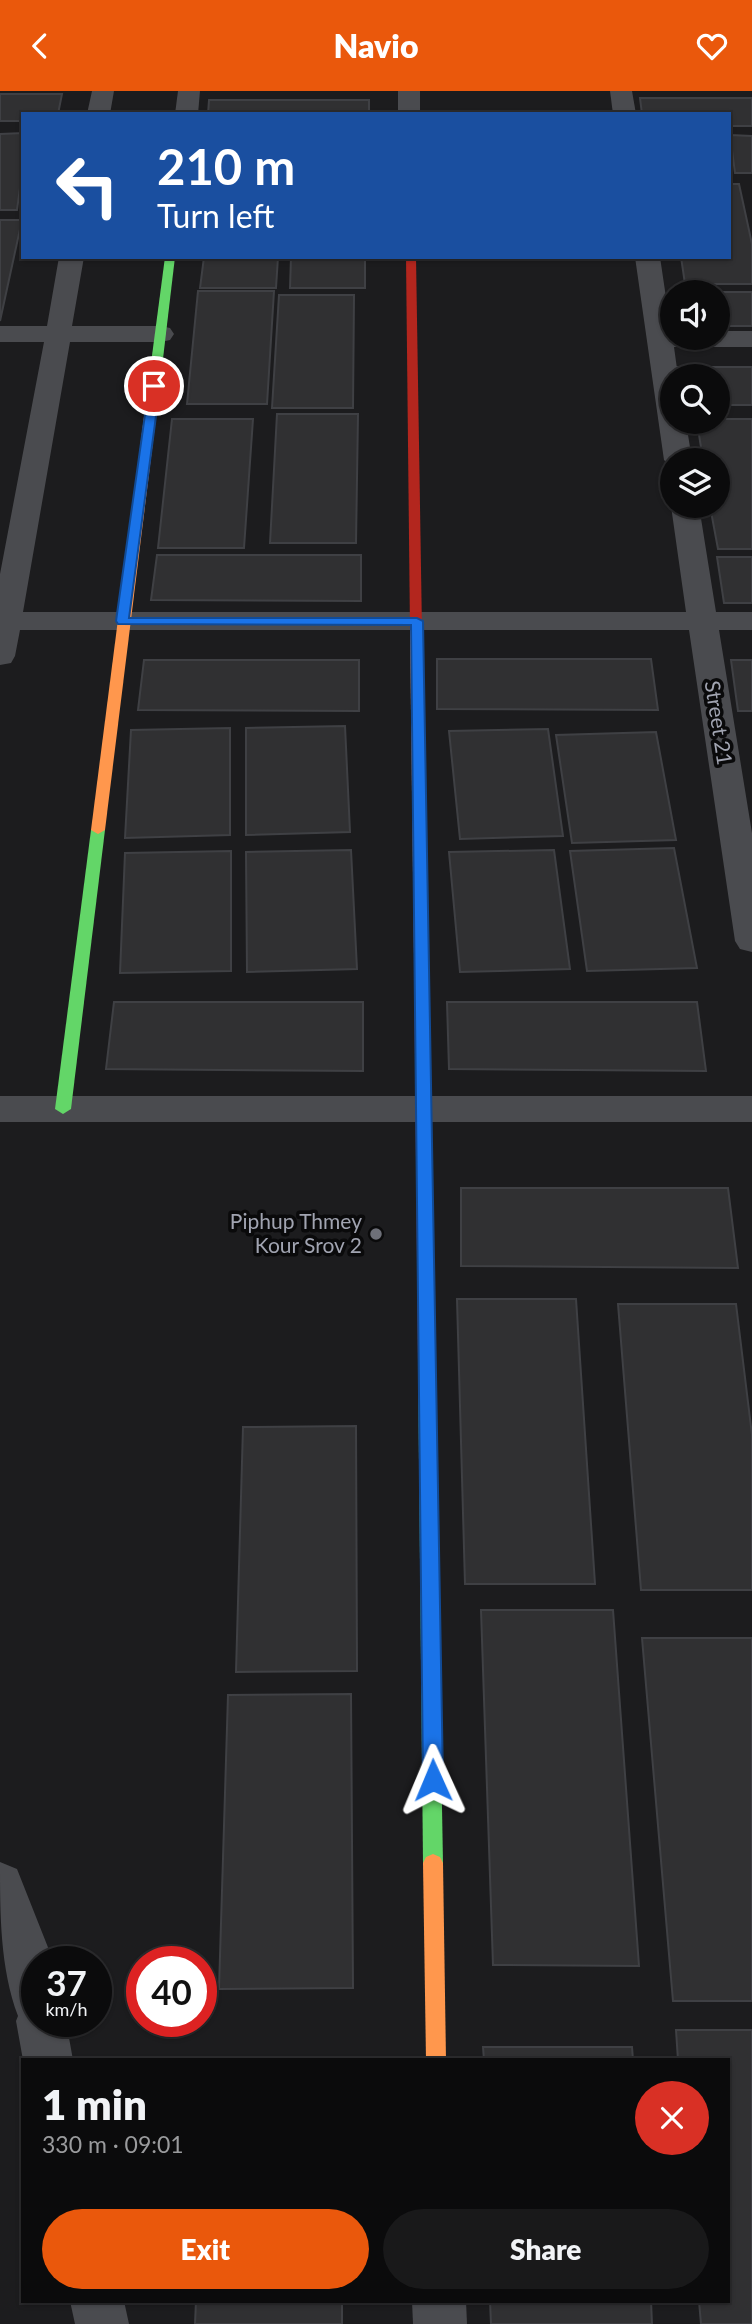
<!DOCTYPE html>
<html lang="en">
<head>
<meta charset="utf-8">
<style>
  :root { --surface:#0b0b0c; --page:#19191a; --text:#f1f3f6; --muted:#9a9b9d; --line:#2b2b2d; --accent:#ea580c }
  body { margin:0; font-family:Lato,sans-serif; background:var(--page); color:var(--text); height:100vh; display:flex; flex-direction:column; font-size:26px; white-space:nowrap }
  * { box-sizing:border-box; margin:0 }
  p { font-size:23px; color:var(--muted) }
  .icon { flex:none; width:38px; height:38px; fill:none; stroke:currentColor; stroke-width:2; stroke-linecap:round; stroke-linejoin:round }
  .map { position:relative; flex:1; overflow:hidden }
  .side { position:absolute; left:21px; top:1967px; width:709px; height:245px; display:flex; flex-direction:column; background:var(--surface); border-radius:0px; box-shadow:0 2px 5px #0004,0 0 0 2px var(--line) }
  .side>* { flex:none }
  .banner { position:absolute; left:21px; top:21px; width:710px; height:147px; border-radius:0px; box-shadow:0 2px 5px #0004,0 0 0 2px var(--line); background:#1a4fa0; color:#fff; overflow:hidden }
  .controls { position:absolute; left:660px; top:189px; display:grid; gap:14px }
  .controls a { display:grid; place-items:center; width:70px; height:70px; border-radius:50%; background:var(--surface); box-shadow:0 2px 5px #0004,0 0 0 2px var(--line); font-size:35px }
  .speed { position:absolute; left:21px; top:1855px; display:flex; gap:14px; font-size:35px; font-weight:700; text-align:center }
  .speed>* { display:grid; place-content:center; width:91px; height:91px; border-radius:50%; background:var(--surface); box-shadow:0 2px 5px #0004,0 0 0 2px var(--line); line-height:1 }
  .speed small { font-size:18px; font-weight:400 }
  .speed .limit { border:10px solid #d22; background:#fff; color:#111 }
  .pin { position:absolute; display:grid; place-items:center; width:60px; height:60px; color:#fff; margin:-30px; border:4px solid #fff; border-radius:50%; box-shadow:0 2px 7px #0007 }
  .me { position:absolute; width:77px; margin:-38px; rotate:359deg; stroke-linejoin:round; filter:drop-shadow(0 0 5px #0008) }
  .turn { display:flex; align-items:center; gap:24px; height:147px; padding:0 21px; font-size:32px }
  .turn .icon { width:91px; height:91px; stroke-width:2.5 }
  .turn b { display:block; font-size:49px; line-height:60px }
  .round { display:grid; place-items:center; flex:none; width:74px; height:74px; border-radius:37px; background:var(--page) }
  .overview { display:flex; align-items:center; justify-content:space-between; height:119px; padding:0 21px }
  h1 { font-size:42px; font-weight:800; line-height:52px }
  .action { display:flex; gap:14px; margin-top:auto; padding:14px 21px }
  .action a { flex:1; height:80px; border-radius:42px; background:var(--accent); color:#fff; font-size:28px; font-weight:800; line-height:80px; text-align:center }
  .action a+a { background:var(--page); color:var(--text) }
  header { display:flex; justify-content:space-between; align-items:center; height:91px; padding:0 21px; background:var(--accent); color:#fff; font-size:32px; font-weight:800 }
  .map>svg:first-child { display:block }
  .built { fill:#1c1c1e; fill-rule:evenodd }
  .building { fill:#303032; stroke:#3f4044; stroke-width:2 }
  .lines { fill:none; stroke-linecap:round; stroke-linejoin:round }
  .street { fill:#4a4b4f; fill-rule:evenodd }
  .fast { fill:#63d668; fill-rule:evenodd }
  .slow { fill:#ff974d; fill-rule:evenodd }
  .jam { fill:#b3261e; fill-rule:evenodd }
  .route { fill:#1a73e8; stroke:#114b97; stroke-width:2 }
  .poi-dot { fill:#6e7079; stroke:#0a0a0b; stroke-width:2.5 }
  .labels { text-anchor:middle; stroke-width:7; stroke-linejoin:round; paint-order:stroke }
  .street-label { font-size:21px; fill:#a1a4b1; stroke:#0a0a0b }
  .poi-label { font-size:21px; fill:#a1a4b1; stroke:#0a0a0b; text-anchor:end }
</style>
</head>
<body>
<header><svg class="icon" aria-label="back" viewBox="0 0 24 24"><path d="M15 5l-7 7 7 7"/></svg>Navio<svg class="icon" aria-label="heart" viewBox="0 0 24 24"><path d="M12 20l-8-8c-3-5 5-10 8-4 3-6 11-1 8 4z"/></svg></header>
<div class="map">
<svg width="752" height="2233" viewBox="0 0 752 2233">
  <rect width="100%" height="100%" fill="#0f0f10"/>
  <path class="built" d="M0,0H752V2233H0ZM23,23H730V166H23ZM672,201H718V247H672ZM672,285H718V331H672ZM672,369H718V415H672ZM37,1871H96V1930H37ZM142,1871H201V1930H142ZM23,1969H728V2210H23Z"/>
  <g class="building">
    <path d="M0,3H62L58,23H23V30H0Z"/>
    <path d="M640,7H752V35H730V23H642Z"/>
    <path d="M209,9H369V23H208Z"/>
    <path d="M23,42V75L17,119H0V43Z"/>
    <path d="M730,44L752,45V82H735Z"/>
    <path d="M730,93H739L752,153V193H685L681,166H730Z"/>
    <path d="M0,129H22L0,230Z"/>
    <path d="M204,166H278L276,197H200Z"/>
    <path d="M291,166H365V197H290Z"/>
    <path d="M198,200H274L267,313H187Z"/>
    <path d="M679,201H752V235H718V201Z"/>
    <path d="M279,204H354L353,317H272Z"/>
    <path d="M675,276H752V314H718V285H677Z"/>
    <path d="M277,323H358L356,452H270Z"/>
    <path d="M172,328H253L244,457H158Z"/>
    <path d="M718,328H752V458H718L710,415H718V369H703L697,331H718Z"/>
    <path d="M157,464H361V510L151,509Z"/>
    <path d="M717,466H752V512H724Z"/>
    <path d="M437,568H651L658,619L437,618Z"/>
    <path d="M144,569H359V620L138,619Z"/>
    <path d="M731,569H752V620H738Z"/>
    <path d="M345,635L350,741L246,744V637Z"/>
    <path d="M230,637V744L125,747L131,639Z"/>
    <path d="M548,638L563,745L460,748L449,640Z"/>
    <path d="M656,641L676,749L572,752L556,644Z"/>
    <path d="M674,757L697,877L587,880L570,760Z"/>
    <path d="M351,759L357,878L247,881L246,761Z"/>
    <path d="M554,759L570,878L460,881L449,761Z"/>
    <path d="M231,760V880L120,882L125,762Z"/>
    <path d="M114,911H363V980L106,978Z"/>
    <path d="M447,911H697L706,980L449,978Z"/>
    <path d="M461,1097H728L738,1177L461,1175Z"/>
    <path d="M457,1208H576L595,1493H465Z"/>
    <path d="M618,1213H736L752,1344V1499H641Z"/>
    <path d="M356,1335L357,1580L236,1581L243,1336Z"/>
    <path d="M481,1519H613L639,1875L493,1874Z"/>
    <path d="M642,1547H752V1910H673Z"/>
    <path d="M351,1603L353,1897L219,1898L228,1604Z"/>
    <path d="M676,1939H752V2233H701L699,2210H728V1969H678Z"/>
    <path d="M483,1956H632L633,1969H484Z"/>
    <path d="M196,2210H342V2233H195Z"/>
    <path d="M490,2210H651L652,2233H491Z"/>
  </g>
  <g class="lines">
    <g class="street">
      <path d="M92,0H114L110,23H87Z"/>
      <path d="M178,0H200L198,23H175Z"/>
      <rect x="398" y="0" width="22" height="23"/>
      <path d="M610,0H632L636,23H613Z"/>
      <path d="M59,166H84L72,235H161L170,237L174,243L170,249L161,251H70L23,521H686L671,415H699L716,521H752V539H719L752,742V861L740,858L735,850L689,539H20L15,565L11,572L0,574V483L44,251H0V235H47Z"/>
      <path d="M635,166H660L672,247H718V240H752V256H674L678,285H672V331H686L692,369H672V376L664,369Z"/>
      <rect x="0" y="1005" width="752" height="26"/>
      <path d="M0,1771L17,1778L53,1869L37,1871V1930H66L73,1969H23L16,1930L18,1925C0,1877 0,1823 0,1771Z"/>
      <path d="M70,2210H124L129,2233H75Z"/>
      <path d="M412,2210H466L467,2233H413Z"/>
    </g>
    <g class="fast">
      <path d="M165,166H175L158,310L152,313L146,310Z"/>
      <path d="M98,735L105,739L71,1018L63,1023L55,1018L91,739Z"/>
      <path d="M426,1264L432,1266L434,1270L443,1772L440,1778L433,1781L426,1778L423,1772L418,1270L420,1266Z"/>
    </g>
    <g class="slow">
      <path d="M152,307L158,310L105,739L98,743L91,739L146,310Z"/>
      <path d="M416,535L422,539L428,864L421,869L414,864L410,539Z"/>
      <path d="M433,1763L440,1766L443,1772L446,1969H426L423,1772L426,1766Z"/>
    </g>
    <g class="jam">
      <path d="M406,166H416L422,539L416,543L410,539Z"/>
      <path d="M421,859L428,864L434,1270L432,1274H420L418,1270L414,864Z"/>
    </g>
  </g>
  <path class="route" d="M154,292L160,295L129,527H417L423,530L443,1689L440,1695L433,1698L426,1695L423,1689L411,534L118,533L116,530L149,295Z"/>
  <circle class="poi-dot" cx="376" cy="1143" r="7"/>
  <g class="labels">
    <g class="street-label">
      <text transform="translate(718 632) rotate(81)" y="7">Street 21</text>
    </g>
    <g class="poi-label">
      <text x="362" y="1138">Piphup Thmey<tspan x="362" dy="24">Kour Srov 2</tspan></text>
    </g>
  </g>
</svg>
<div class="controls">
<a><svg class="icon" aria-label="sound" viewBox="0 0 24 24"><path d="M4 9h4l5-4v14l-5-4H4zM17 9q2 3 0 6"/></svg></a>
<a><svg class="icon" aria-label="search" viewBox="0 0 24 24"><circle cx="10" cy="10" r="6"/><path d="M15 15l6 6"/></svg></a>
<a><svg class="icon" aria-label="layers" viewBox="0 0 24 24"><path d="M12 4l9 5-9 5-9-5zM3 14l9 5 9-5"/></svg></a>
</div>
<div class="speed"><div>37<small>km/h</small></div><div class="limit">40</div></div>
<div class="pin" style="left:154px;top:295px;background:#d93025"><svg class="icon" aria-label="arrive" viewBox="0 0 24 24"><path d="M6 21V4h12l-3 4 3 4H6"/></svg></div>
<svg class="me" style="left:433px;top:1689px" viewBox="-20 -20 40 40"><path d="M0-17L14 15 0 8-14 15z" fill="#1a73e8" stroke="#fff" stroke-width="4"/></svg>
<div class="banner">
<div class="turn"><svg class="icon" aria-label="left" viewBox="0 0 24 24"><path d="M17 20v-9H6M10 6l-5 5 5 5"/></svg><div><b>210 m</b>Turn left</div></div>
</div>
<section class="side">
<div class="overview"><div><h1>1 min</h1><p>330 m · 09:01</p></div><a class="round" style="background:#d93025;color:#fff"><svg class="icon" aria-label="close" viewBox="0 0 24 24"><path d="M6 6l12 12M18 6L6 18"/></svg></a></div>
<div class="action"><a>Exit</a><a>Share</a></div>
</section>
</div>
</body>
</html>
